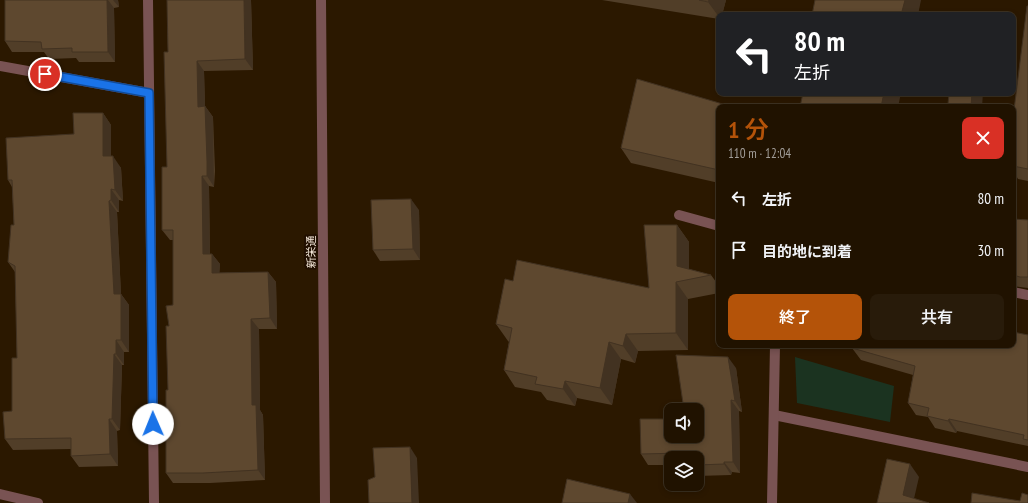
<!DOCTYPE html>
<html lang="ja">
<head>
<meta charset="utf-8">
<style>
  :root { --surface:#201200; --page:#281b0a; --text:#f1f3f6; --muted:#a29e99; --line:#3d3222; --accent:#b45309 }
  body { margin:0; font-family:"PT Sans Narrow","Noto Sans JP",sans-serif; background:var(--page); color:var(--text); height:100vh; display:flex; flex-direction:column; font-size:15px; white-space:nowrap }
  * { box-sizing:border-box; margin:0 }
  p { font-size:13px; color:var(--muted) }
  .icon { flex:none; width:22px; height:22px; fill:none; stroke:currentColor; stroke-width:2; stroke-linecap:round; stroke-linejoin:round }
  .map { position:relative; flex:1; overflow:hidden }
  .side { position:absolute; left:716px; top:104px; width:300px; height:244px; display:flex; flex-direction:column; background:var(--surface); border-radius:8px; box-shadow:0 2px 6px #0003,0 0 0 1px var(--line) }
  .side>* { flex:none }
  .banner { position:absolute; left:716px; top:12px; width:300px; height:84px; border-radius:8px; box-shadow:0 2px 6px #0003,0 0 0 1px var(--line); background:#202124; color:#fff; overflow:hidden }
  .controls { position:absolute; left:664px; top:403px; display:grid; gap:8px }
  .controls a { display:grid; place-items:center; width:40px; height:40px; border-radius:8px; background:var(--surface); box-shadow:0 2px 6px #0003,0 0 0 1px var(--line); font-size:20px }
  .pin { position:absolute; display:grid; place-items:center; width:34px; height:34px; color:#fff; margin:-17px; border:2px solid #fff; border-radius:50%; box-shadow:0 1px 4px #0007 }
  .me { position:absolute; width:44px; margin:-22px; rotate:359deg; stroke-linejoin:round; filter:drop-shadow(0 0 3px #0008) }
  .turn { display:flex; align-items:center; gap:14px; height:84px; padding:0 12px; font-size:18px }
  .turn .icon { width:52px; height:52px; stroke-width:2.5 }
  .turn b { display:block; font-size:28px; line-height:34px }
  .round { display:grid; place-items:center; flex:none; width:42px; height:42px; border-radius:8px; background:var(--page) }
  .overview { display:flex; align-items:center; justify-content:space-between; height:68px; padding:0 12px }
  h1 { font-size:24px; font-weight:600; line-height:30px; color:var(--accent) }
  .primary-button { display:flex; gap:8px; margin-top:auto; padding:8px 12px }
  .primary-button a { flex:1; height:46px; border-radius:8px; background:var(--accent); color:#fff; font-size:16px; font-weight:600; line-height:46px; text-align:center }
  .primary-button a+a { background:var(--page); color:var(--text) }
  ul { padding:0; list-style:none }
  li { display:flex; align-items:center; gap:12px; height:52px; padding:0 12px }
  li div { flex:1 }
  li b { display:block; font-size:15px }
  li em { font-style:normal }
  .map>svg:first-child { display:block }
  .green { fill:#1b3320 }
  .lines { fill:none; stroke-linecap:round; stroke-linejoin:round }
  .minor { stroke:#795353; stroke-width:10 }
  .tertiary { stroke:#795353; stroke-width:10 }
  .wall { fill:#513e28 }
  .shaded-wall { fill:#423221 }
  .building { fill:#5e482f; stroke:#423221 }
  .route-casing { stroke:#114b97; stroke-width:10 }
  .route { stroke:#1a73e8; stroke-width:7 }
  .labels { text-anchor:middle; stroke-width:4; stroke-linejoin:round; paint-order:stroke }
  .street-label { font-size:11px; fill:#f6e9da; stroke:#210f00 }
</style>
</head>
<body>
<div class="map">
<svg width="1028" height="503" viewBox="0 0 1028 503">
  <rect width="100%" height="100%" fill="#2b1800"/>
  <path class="green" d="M795,357L894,386L890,422L797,403Z"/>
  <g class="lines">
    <g class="minor">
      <path d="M148,0L154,503"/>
      <path d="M321,0L325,503"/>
      <path d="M0,66L149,93"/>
      <path d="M679,215L719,226"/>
      <path d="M1013,292L1028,295"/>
      <path d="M774,415L1028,467"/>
      <path d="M772,503L775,345"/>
    </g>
    <path class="tertiary" d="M0,494L38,503"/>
  </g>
  <g class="wall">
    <path d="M5,0H118L119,7L114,8L115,62H79L76,58L49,59L44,52H12L5,41Z"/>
    <path d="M167,0H251L253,70L204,71L205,106L213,117L215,171L214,187L209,186L210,254H212L220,264L219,273L268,272L276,282L277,329H259L260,410L263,415L265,480L210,483H173L166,473L168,390L169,326L173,305V240H170L162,230L167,167L168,52Z"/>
    <path d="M602,0H726L722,15H719V19Z"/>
    <path d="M1028,6V181L1018,179L1015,174H1013V118Z"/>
    <path d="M719,107V183L631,163L621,148Z"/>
    <path d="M103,113L111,125V156L121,168L123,201L119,200V212H117L121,294L129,305V352H124V365H122L120,430L117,431L118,466L79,467L71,456V449L13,450L5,439L12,411L17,358L15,272L8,262L14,225L12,187L8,180Z"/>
    <path d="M419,210L420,260L380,261L373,250Z"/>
    <path d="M1013,219L1028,220V288L1013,286Z"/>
    <path d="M677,225L689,242V269L711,275L719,286V293L688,299V350L638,351L635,363L621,359L612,405L577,398L575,406L547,400L541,392L515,387L504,370L509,342L508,341L496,324L513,281L649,288Z"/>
    <path d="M1028,335V446L957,431L956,433L935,428L928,417L916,415L908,403L913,375L861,360L852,348Z"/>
    <path d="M736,368L742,412L739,411L740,473L732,472L731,475L697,476V458H671V465H648L641,454L671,436Z"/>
  </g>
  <g class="shaded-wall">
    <path d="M107,0H108L114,8L115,62L108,52Z"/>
    <path d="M113,0H118L119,7Z"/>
    <path d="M244,0H251L253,70L245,59Z"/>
    <path d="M709,0H726L722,15H719V17L708,2Z"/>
    <path d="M905,0H921L918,15H901Z"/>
    <path d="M197,61L204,71L205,106L213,117L214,187L207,176L198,107Z"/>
    <path d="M884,93H901L898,107H881Z"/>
    <path d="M972,93H983L982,107H971Z"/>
    <path d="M103,113L111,125V168L103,156Z"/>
    <path d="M113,156L121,168L123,201L115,190Z"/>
    <path d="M202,176L209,186L210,264L203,254Z"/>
    <path d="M111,189L119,200V212L111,200Z"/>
    <path d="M411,199L419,210L420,260L413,249Z"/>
    <path d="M109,201L117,212L121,294L129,305V352L121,340L114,294Z"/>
    <path d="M677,225L689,242V280L677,266Z"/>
    <path d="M212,254L220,264L219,284L212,273Z"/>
    <path d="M268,272L276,282L277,329L270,318Z"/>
    <path d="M676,282L688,299V350L676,333Z"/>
    <path d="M251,319L259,329L260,410L263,415L265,480L258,470L252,405Z"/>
    <path d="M626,334L638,351L635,363L623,346Z"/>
    <path d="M116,340L124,352V365L116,354Z"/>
    <path d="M609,342L621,359L612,405L600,388Z"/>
    <path d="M114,354L122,365L120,430L112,419Z"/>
    <path d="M728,357L736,368L742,412L735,401Z"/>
    <path d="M565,381L577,398L575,406L563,389Z"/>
    <path d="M731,400L739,411L740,473L733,462Z"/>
    <path d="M109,419L117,431L118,466L110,454Z"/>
    <path d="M949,419L957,431L956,433L948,421Z"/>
    <path d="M410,447L417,458L419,503H412Z"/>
    <path d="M724,462L732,472L731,475L724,464Z"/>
    <path d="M910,464L919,477L913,503L903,495Z"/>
    <path d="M630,494L637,503H628Z"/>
  </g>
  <g class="building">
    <path d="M5,0H107L108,52H72V48L42,49L41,42L5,41Z"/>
    <path d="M167,0H244L245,59L197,61L198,107L205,106L207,161V176H202L203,254H212V273L268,272L270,318L251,319L252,405H256L258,470L203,473H166V390H168L166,326H169L166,306L173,305V230H162V167H167L164,52H168Z"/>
    <path d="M699,0H709L708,2Z"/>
    <path d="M815,0H905L901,15H812Z"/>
    <path d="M1027,6H1028V169L1013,166V118Z"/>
    <path d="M637,79L733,107H719V170L621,148Z"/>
    <path d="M803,93H884L881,107H800Z"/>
    <path d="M949,93H972L971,107H943V104H948Z"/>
    <path d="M73,113H103V156H113L115,190L111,189V200L109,201L114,294H121V340H116V354H114L112,419H109L110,454L71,456V438L5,439L3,412L12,411V358H17L15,266L8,262L11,225H14L12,180H8L6,138L74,134Z"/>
    <path d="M411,199L413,249L373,250L371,200Z"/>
    <path d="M1013,219L1028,220V277H1020L1013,275Z"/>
    <path d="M644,225H677V266L711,275L676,282V333L626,334L623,346L609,342L600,388L565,381L563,389L535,384L537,377L504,370L512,328L496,324L505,279L513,281L517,260L649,288Z"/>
    <path d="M1013,332L1028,335V440L1023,439L1024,435L949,419L948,421L927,416L929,408L908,403L915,366L852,348L853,345H1013Z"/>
    <path d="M676,355L728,357L735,401L731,400L733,462H724V464L697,465V458H684L683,453L641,454L640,419H671V436H697V410H684Z"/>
    <path d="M410,447L412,503H369L368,480L375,477L373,448Z"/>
    <path d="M887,459L910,464L903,495L929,503H877Z"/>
    <path d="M567,479L630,494L628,503H562Z"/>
    <path d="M972,493L1020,501L1022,493L1028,495V503H971Z"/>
  </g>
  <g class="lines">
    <g class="route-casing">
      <path id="route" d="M45,74L149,93L153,424"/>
    </g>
    <use href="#route" class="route"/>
  </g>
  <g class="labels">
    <g class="street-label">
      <text transform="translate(311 252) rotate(-90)" y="4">新栄通</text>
    </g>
  </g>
</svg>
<div class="controls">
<a><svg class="icon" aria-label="sound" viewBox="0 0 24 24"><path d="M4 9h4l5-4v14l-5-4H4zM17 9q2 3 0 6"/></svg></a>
<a><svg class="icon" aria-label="layers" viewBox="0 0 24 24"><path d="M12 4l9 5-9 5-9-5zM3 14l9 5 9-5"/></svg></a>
</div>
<div class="pin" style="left:45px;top:74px;background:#d93025"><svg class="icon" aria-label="arrive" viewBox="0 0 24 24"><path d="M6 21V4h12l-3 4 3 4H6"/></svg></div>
<svg class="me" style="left:153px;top:424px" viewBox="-20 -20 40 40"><circle r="19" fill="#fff"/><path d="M0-13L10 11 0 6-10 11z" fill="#1a73e8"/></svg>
<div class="banner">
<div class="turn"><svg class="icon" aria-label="left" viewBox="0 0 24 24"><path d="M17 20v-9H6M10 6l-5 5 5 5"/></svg><div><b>80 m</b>左折</div></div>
</div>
<section class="side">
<div class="overview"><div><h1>1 分</h1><p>110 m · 12:04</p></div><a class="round" style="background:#d93025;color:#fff"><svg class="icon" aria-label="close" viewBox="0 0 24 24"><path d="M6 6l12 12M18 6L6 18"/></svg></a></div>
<ul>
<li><svg class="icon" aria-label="left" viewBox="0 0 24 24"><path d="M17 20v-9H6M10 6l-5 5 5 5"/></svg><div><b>左折</b></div><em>80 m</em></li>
<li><svg class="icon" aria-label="arrive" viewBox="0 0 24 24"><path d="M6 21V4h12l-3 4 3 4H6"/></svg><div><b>目的地に到着</b></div><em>30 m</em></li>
</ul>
<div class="primary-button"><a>終了</a><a>共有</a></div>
</section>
</div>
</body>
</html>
